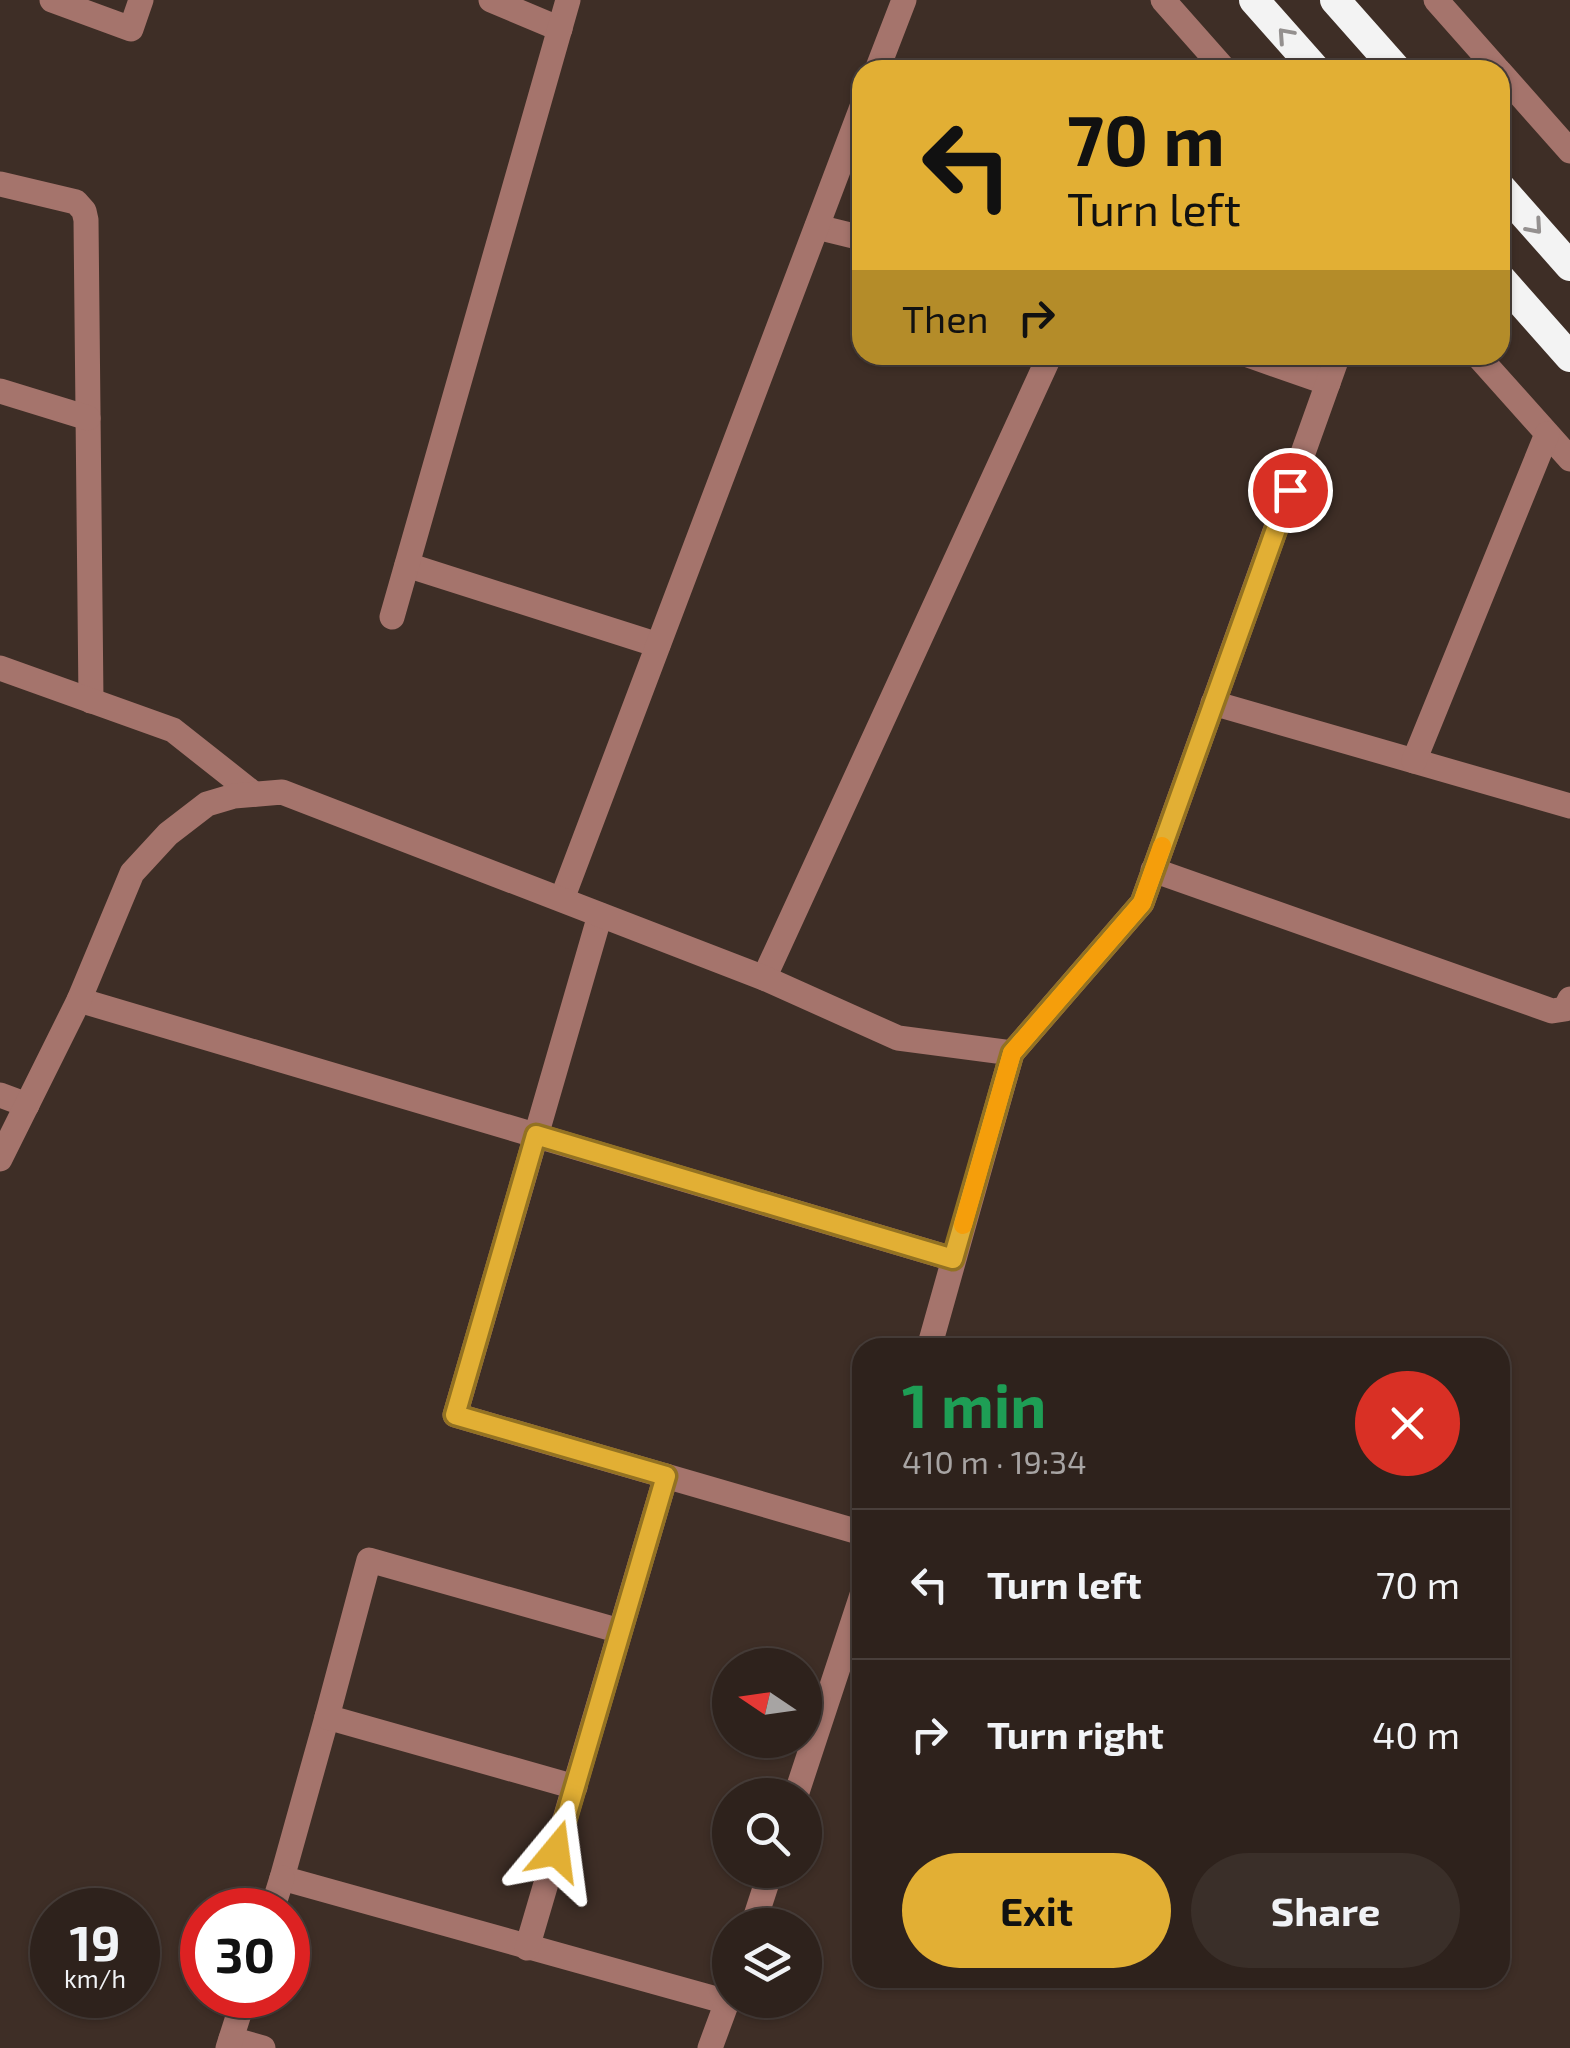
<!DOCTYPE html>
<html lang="en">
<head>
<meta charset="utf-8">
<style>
  :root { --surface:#2e221c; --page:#3a2f29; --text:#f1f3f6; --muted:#a7a4a3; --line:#493f3b; --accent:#e2af34 }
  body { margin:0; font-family:"Exo 2",sans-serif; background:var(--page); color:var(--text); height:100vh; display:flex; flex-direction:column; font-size:38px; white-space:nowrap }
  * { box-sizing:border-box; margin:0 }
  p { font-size:32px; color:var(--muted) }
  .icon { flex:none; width:55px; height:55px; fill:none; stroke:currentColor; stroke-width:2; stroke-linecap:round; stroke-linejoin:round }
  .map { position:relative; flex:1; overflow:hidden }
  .sheet { position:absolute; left:852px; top:1338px; width:658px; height:650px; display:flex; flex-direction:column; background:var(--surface); border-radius:30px; box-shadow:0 2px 8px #0004,0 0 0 2px var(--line) }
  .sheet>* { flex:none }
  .guide { position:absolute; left:852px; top:60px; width:658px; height:305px; border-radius:30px; box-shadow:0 2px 8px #0004,0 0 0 2px var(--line); background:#e2af34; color:#111; overflow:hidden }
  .needle { width:65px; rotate:283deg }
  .controls { position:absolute; left:712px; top:1648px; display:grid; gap:20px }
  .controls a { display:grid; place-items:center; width:110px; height:110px; border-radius:50%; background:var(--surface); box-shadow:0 2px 8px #0004,0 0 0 2px var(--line); font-size:50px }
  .speed { position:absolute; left:30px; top:1888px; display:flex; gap:20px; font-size:50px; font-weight:700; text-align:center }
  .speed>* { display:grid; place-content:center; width:130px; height:130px; border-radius:50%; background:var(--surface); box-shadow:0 2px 8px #0004,0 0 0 2px var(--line); line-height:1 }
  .speed small { font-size:25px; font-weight:400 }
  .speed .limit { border:15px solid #d22; background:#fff; color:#111 }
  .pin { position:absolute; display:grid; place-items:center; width:85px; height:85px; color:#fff; margin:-42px; border:5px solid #fff; border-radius:50%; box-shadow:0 2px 10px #0007 }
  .me { position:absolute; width:110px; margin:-55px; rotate:16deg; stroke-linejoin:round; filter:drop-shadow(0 0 8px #0008) }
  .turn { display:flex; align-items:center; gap:35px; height:210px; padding:0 50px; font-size:45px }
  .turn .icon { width:130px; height:130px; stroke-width:2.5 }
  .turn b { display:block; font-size:70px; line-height:85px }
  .then { display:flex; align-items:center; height:95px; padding:0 50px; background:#0003; gap:20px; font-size:38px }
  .round { display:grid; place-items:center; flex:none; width:105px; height:105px; border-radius:52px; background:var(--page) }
  .overview { display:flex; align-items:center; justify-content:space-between; height:170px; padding:0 50px }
  h1 { font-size:60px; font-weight:700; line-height:75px; color:#1e9e55 }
  .button { display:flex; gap:20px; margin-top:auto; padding:20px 50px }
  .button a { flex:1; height:115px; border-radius:60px; background:var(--accent); color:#111; font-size:40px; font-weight:700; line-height:115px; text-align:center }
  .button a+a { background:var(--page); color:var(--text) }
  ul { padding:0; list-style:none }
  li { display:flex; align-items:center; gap:30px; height:150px; padding:0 50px; border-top:2px solid var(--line) }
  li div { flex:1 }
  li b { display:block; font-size:38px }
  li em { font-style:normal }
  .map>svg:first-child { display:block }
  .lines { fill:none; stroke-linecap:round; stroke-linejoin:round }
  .minor { stroke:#a5746c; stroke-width:25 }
  .highway { stroke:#f3f3f3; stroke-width:30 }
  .oneway { stroke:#94908f }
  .route-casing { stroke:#937222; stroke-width:25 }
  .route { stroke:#e2af34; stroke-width:18 }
  .slow { stroke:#f59e0b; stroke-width:18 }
</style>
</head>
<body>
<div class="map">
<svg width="1570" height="2048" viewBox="0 0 1570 2048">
  <rect width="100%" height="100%" fill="#3e2e26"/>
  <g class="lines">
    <g class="minor">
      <path d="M52,0L131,29L141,0"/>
      <path d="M491,0L560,29"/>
      <path d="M1163,0L1225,70"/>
      <path d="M1436,0L1498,70"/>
      <path d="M877,70L904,0"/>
      <path d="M1500,72L1570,151"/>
      <path d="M0,184L76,202L84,211L86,220L91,701"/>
      <path d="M817,227L862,238"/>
      <path d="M1248,355L1328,383"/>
      <path d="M1477,355L1570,459"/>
      <path d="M0,391L88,418"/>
      <path d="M407,565L658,645"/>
      <path d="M392,617L568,0"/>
      <path d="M0,668L173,730L254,794"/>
      <path d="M1213,703L1570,806"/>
      <path d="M1414,761L1547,434"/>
      <path d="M1153,870L1552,1011L1565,1009L1570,999"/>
      <path d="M562,899L862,107"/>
      <path d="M600,915L455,1415L862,1533"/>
      <path d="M764,978L1050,355"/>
      <path d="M79,1000L953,1259"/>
      <path d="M0,1095L27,1105"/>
      <path d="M0,1159L79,1000L132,873L168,834L207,804L234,796L282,792L764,978L898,1038L1012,1053L1142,903L1338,355"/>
      <path d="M929,1348L1012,1053"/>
      <path d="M327,1717L282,1878L727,2002"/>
      <path d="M575,1787L327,1717L369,1560L620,1631"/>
      <path d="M796,1795L862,1595"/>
      <path d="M272,1910L282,1878"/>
      <path d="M753,1925L771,1870"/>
      <path d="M527,1948L666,1476"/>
      <path d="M231,2039L263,2048"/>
      <path d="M228,2048L245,1995"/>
      <path d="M710,2048L730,1994"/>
    </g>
    <g class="highway">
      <path d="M1254,0L1316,70"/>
      <path d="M1335,0L1397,70"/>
      <path d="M1500,187L1570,266"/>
      <path d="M1500,278L1570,357"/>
    </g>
  </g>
  <defs><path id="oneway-chevron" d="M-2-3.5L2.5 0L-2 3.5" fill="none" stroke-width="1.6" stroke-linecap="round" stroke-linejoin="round" transform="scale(2.5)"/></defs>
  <g class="oneway">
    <use href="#oneway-chevron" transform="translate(1285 35) rotate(-132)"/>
    <use href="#oneway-chevron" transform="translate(1535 227) rotate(49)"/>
  </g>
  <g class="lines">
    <g class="route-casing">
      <path id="route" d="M556,1851L666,1476L455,1415L536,1135L953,1259L1012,1053L1142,903L1290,490"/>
    </g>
    <use href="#route" class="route"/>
    <path class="slow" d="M963,1225L1012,1053L1142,903L1162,846"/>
  </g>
</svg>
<div class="controls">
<a><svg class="needle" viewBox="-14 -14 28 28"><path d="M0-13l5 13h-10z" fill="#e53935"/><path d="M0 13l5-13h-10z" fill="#a7a4a3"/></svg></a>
<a><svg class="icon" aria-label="search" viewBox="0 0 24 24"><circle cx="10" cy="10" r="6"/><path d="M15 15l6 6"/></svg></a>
<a><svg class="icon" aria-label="layers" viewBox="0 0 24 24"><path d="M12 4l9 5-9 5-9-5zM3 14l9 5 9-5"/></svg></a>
</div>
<div class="speed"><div>19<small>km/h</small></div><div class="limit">30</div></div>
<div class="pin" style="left:1290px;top:490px;background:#d93025"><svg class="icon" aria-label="arrive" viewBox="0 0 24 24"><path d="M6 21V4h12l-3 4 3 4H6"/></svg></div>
<svg class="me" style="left:556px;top:1851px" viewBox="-20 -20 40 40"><path d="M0-17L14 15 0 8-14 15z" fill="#e2af34" stroke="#fff" stroke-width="4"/></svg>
<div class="guide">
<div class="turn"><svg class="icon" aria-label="left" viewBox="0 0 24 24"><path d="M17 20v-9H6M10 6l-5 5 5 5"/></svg><div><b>70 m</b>Turn left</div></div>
<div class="then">Then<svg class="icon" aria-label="right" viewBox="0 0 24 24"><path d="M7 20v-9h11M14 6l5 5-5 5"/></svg></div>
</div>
<section class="sheet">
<div class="overview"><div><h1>1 min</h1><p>410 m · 19:34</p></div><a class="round" style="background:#d93025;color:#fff"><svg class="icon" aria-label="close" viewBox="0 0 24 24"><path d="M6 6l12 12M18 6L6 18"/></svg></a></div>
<ul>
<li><svg class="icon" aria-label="left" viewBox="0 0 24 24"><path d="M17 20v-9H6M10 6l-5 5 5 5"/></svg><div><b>Turn left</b></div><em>70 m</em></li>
<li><svg class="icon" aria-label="right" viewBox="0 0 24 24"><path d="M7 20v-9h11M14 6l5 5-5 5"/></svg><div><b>Turn right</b></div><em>40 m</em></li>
</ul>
<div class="button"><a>Exit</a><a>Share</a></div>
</section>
</div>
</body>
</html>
